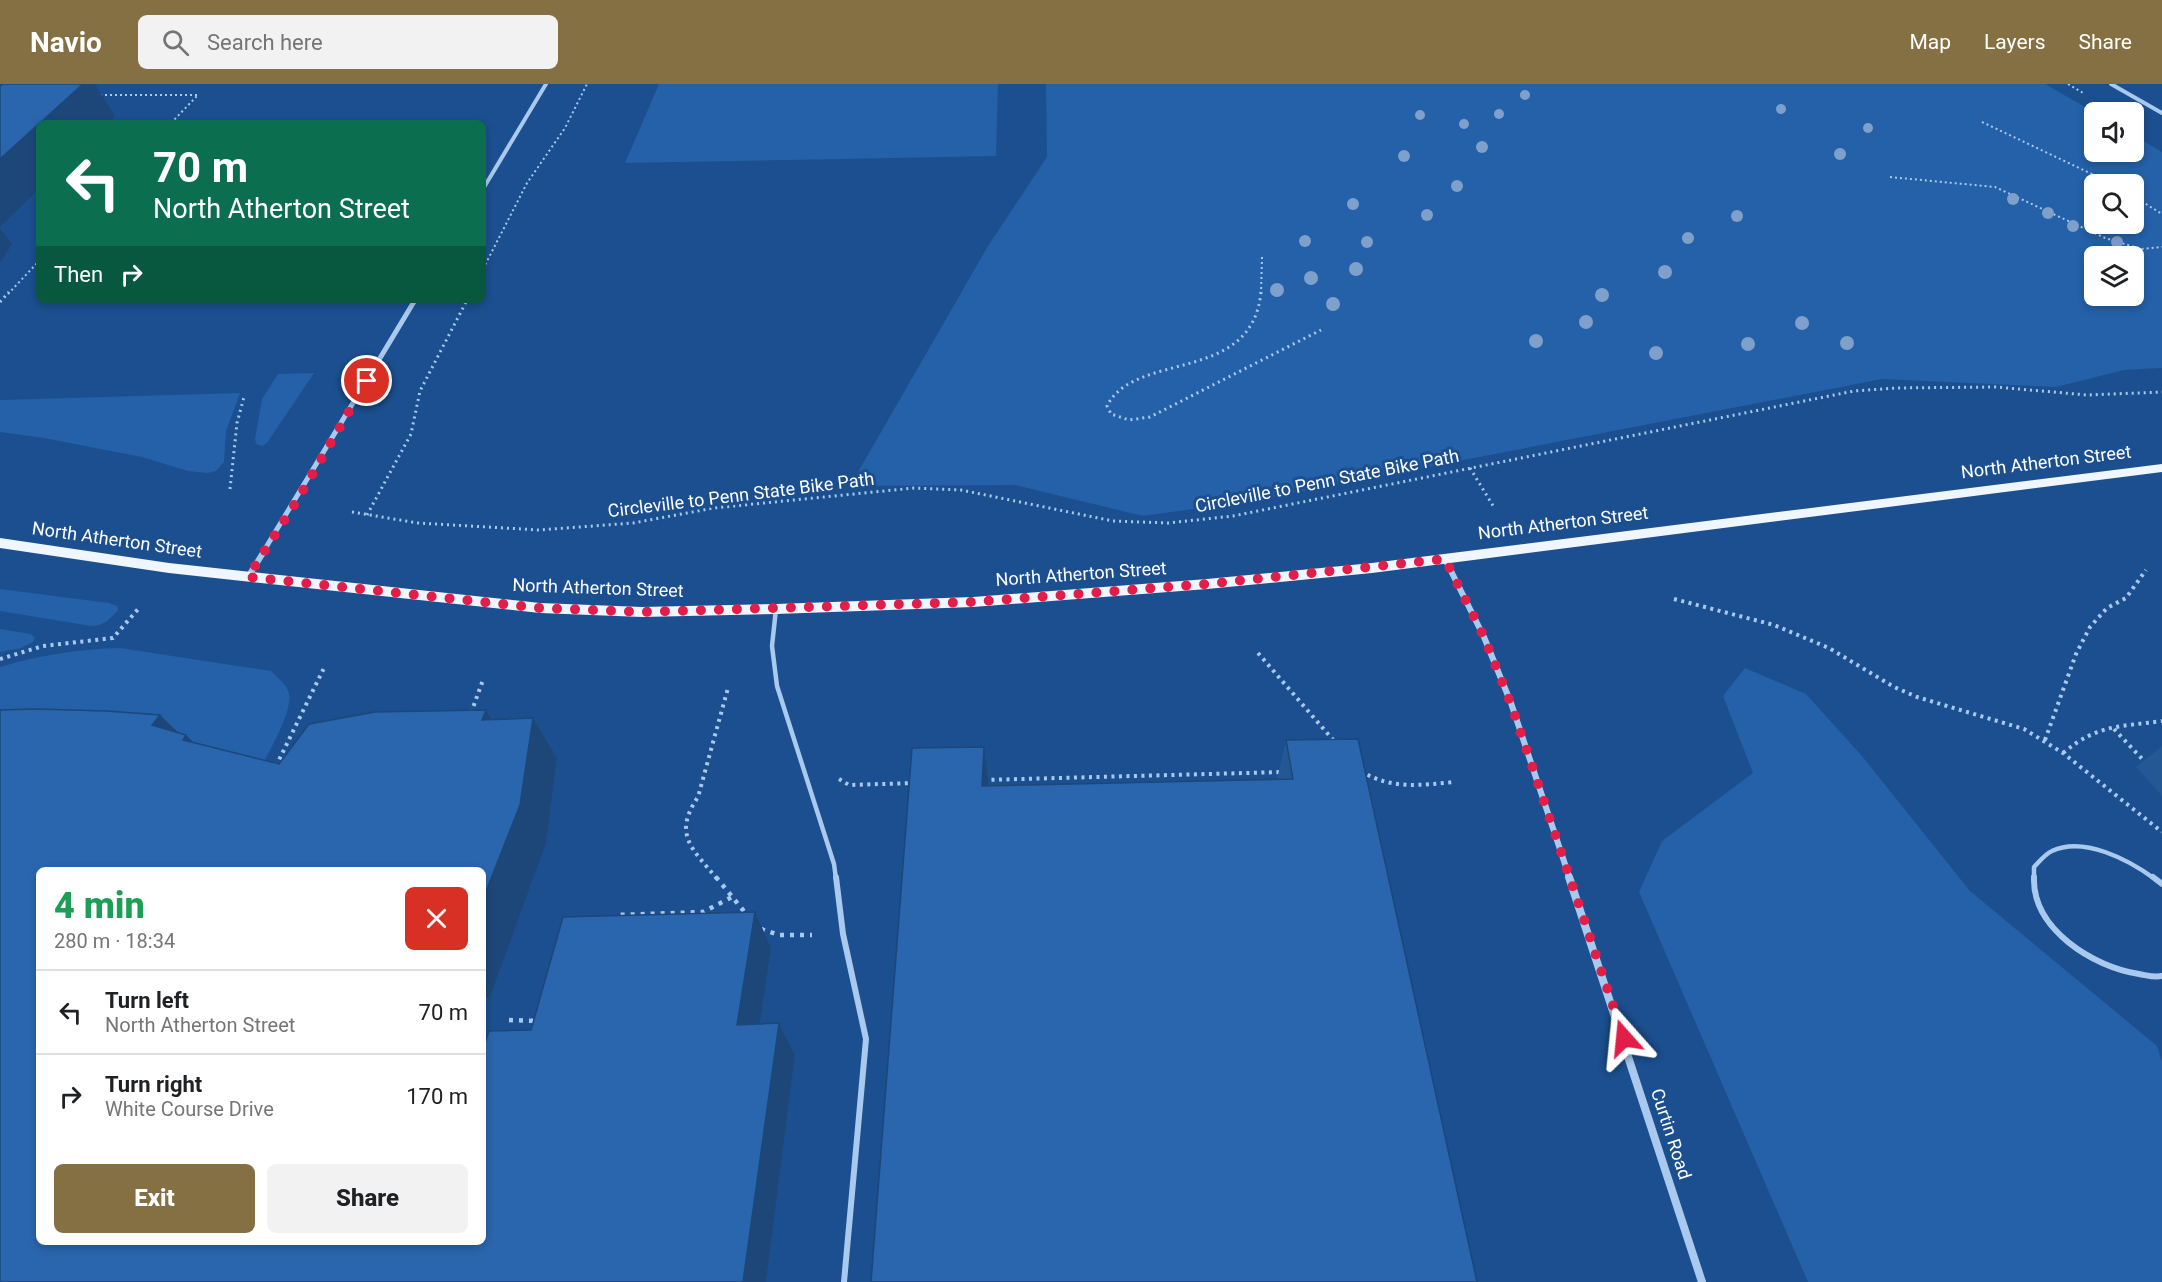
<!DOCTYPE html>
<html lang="en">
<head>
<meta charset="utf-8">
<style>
  :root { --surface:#fff; --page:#f2f2f2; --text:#202124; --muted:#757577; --line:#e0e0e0; --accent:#847042 }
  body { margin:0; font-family:Roboto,sans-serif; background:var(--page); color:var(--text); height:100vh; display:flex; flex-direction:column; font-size:22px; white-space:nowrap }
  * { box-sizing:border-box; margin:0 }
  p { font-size:20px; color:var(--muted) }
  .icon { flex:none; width:33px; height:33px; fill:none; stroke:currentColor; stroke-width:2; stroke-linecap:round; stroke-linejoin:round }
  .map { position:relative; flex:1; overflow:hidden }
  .drawer { position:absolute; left:36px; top:783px; width:450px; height:378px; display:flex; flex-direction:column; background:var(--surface); border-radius:9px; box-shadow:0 3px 9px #0003 }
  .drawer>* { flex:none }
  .hud { position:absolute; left:36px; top:36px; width:450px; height:183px; border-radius:9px; box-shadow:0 3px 9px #0003; background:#0b6e4f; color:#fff; overflow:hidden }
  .controls { position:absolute; left:2084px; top:18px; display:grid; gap:12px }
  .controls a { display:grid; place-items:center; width:60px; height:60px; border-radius:9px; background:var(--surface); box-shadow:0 3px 9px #0003; font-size:30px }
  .pin { position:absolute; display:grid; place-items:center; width:51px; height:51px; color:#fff; margin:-26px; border:3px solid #fff; border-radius:50%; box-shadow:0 2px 6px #0007 }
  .me { position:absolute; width:66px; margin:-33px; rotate:342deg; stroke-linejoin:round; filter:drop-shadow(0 0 4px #0008) }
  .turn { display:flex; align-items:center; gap:21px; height:126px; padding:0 18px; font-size:27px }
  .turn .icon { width:78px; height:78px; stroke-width:2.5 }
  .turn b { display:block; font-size:42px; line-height:51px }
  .then { display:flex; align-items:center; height:57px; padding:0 18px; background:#0003; gap:12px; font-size:22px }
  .round { display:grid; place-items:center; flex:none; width:63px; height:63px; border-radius:9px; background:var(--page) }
  .headline { display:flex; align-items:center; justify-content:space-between; height:102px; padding:0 18px }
  h1 { font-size:36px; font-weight:800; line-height:45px; color:#1e9e55 }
  .cta { display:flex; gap:12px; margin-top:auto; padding:12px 18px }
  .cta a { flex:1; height:69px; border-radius:9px; background:var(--accent); color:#fff; font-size:24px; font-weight:800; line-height:69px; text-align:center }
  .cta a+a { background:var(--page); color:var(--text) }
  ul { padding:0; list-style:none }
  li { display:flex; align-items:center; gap:18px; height:84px; padding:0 18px; border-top:2px solid var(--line) }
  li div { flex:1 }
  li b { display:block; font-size:22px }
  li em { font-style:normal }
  header { display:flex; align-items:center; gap:36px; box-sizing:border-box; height:84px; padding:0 30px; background:var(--accent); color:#fff }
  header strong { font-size:28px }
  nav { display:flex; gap:33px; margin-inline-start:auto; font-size:21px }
  .search { width:420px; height:54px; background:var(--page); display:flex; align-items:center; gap:15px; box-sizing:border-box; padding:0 21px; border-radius:9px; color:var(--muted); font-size:22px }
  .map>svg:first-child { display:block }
  .green { fill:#2461a8; fill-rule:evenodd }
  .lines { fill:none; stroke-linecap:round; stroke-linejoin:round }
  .path-far3 { stroke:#a9c9ee; stroke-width:2; stroke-dasharray:2 3; stroke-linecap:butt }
  .path-far2 { stroke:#a9c9ee; stroke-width:3; stroke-dasharray:2 4; stroke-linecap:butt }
  .path-far1 { stroke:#a9c9ee; stroke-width:4; stroke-dasharray:3 4.5; stroke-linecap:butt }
  .path { stroke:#a9c9ee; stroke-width:4.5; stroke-dasharray:4 6; stroke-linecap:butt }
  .lane-far1 { stroke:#a9c9ee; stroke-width:4.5 }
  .lane { stroke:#a9c9ee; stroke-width:6 }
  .street-far3 { stroke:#a9c9ee; stroke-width:4 }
  .street-far2 { stroke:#a9c9ee; stroke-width:5 }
  .street-far1 { stroke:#a9c9ee; stroke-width:6 }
  .street { stroke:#a9c9ee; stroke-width:8 }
  .primary { fill:#f0f6ff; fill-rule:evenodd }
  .tree { fill:#7ea0ca }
  .wall { fill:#245895 }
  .shaded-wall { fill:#1d4779 }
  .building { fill:#2a66ad; stroke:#1d4779; stroke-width:1.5 }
  .route { stroke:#e11d48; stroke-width:10; stroke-dasharray:0 18 }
  .labels { text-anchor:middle; stroke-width:6; stroke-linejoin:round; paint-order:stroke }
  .street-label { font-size:18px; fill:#fff; stroke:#1b4f8f }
</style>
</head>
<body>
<header>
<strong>Navio</strong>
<div class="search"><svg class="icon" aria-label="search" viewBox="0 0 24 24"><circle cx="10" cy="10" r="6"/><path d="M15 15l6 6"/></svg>Search here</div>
<nav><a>Map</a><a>Layers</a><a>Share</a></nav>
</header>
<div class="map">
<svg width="2162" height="1198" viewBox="0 0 2162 1198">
  <rect width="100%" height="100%" fill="#1b4f8f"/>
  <g class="green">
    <path d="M659,0H998L996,72L625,79Z"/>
    <path d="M1046,0H2045L2094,28V68H2133V51L2162,68V284L2124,286L2056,303L1882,295L1257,416L1143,432L1015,401L850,402L988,162L1047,73ZM2094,100H2133V140H2094ZM2094,172H2133V212H2094Z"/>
    <path d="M314,289L267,359L262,362L256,360L255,355L262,315L278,290Z"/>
    <path d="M240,309L226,347L224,378L216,387L207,389L188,387L142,373L44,354L0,348V316Z"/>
    <path d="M0,505L109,519L117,522L118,526C110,535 104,542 91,542L0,527Z"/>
    <path d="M0,545L31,550L35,554L33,558L21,564L0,568Z"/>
    <path d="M120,564L271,587C277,593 286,600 289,609C294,630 259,685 249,705L0,670V583C40,571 79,565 120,564Z"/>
    <path d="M1745,584L1806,610L1862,672L1970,807L2157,962L2162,978V1198H1808L1639,808L1662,757L1753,689L1723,612Z"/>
  </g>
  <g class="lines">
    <g class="path-far3">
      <path d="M2068,0L2083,9"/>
      <path d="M100,11H198"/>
      <path d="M1982,38L2113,100"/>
      <path d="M171,39L198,11"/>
      <path d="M1890,93L1995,103L2105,154L2141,165L2162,163"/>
      <path d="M2133,112L2162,130"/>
      <path d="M483,185L527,99L565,44L587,0"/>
      <path d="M8,210L39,177"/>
      <path d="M1261,210L1262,173"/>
    </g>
    <g class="path-far2">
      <path d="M1261,208C1252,301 1135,266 1107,322L1111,330L1129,336L1150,333L1321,246"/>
      <path d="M0,218L9,208"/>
      <path d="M1470,384L1495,425"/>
      <path d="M230,405L237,339L244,313"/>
      <path d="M352,428L418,439L539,446L633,439L714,424L914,404L961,406L1113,437L1168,439L1233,432L1854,307L1896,304L1996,303L2087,311L2162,308"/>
      <path d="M367,431L411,350L420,307L467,216"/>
    </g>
    <g class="path-far1">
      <path d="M1674,515L1774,541L1829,564L1894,603L1917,613L2024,645L2063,669L2162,748"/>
      <path d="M1258,569L1334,657"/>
      <path d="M0,575L43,562L113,554L139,524"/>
      <path d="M471,629L483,596"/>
      <path d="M2114,645L2146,679"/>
      <path d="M2045,656L2076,570L2090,543L2107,524L2126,514L2146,486"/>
      <path d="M2063,669C2098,640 2119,643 2162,637"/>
      <path d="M276,682L325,582"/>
      <path d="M1361,687C1391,706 1421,701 1455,698"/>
      <path d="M839,695L849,701L914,699"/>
      <path d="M984,696L1283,688"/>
      <path d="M717,795C693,765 672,751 698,713L728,604"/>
    </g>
    <g class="path">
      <path d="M716,793L747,831"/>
      <path d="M615,837L617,831L703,828L732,813"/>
      <path d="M761,845L779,851H812"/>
      <path d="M509,936L537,937"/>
    </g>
    <g class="lane-far1">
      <path d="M776,525L772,562L777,602L834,780L836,795"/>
      <path d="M2034,795V783C2039,778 2045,770 2052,767C2084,752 2129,776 2155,795"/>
    </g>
    <g class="lane">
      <path d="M836,793L843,850L866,955L844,1198"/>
      <path d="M2034,793C2032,845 2093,883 2139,890C2146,891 2154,894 2162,892"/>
      <path d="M2153,793L2162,800"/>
    </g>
    <g class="street-far3">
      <path d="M2111,0L2162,29"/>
      <path d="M483,105L546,0"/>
    </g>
    <path class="street-far2" d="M262,470L415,216"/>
    <g class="street-far1">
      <path d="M1445,475L1484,553L1511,619L1570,795"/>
      <path d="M248,493L263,469"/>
    </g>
    <path class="street" d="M1569,793L1702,1198"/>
    <path class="primary" d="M2162,380V388L1372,489L1207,505L973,523L776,530L642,533L540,529L169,489L0,464V454L169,479L540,519L642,523L776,520L973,513L1207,495L1372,479Z"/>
  </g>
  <g class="tree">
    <circle cx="1525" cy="11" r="5"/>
    <circle cx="1781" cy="25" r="5"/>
    <circle cx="1499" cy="30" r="5"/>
    <circle cx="1420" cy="31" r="5"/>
    <circle cx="1464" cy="40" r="5"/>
    <circle cx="1868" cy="44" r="5"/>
    <circle cx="1482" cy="63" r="6"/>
    <circle cx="1840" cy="70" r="6"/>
    <circle cx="1404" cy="72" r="6"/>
    <circle cx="1457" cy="102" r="6"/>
    <circle cx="2013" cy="115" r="6"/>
    <circle cx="1353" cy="120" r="6"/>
    <circle cx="2048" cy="129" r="6"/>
    <circle cx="1427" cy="131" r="6"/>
    <circle cx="1737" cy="132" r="6"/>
    <circle cx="2073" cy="142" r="6"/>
    <circle cx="1688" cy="154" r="6"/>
    <circle cx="1305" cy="157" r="6"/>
    <circle cx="1367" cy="158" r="6"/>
    <circle cx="2117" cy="158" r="6"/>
    <circle cx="1356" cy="185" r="7"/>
    <circle cx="1665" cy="188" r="7"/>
    <circle cx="1311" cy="194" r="7"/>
    <circle cx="1277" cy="206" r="7"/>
    <circle cx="1602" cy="211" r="7"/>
    <circle cx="1333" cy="220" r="7"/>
    <circle cx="1586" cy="238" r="7"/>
    <circle cx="1802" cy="239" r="7"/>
    <circle cx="1536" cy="257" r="7"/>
    <circle cx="1847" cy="259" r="7"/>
    <circle cx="1748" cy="260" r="7"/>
    <circle cx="1656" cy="269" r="7"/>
  </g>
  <g class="wall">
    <path d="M35,625L107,627L160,631L178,649L186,651L193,658L279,680L309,640L375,628L486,626L493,635L533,634L557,674L546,759L489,916H483V786H39V1158H483V965L489,947L531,946L563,833L755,828L771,864L760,940L779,939L795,971L766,1198H0V626Z"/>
    <path d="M1286,656L1477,1198L989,702L1277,695Z"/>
    <path d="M2162,662V712L2136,683Z"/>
  </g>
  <g class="shaded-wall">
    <path d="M83,0H95L115,32L108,39H40Z"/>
    <path d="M39,40V105L0,143V75Z"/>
    <path d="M0,145L12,160L0,179Z"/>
    <path d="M486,626L512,666L482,636Z"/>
    <path d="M160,631L184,654L186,651L226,691L152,641Z"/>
    <path d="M533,634L557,674L546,759L489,916L483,910V815Z"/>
    <path d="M984,663L989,702H982Z"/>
    <path d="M755,828L771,864L755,973L737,941Z"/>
    <path d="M779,939L795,971L766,1198H743Z"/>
  </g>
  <g class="building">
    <path d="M3,0H83L0,75V2Z"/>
    <path d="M35,625L107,627L160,631L152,641L186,651L183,656L279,680L309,640L375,628L486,626L482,636L533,634L520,721L483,815V786H39V1158H483V965L489,947L531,946L563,833L755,828L737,941L779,939L743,1198H0V626Z"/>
    <path d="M1358,655L1477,1198H871L912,664L984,663L982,702L1293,695L1286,656Z"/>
  </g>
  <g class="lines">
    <path class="route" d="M367,297L296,418L248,493L540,524L642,528L973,518L1207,500L1445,475L1484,553L1511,620L1624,954"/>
  </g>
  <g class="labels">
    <g class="street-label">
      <text transform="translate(2046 378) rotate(-7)" y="6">North Atherton Street</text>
      <text transform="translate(1327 397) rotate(-11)" y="6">Circleville to Penn State Bike Path</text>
      <text transform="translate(741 411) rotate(-7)" y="6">Circleville to Penn State Bike Path</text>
      <text transform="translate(1563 439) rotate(-7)" y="6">North Atherton Street</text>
      <text transform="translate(117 456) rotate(8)" y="6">North Atherton Street</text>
      <text transform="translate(1081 490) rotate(-4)" y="6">North Atherton Street</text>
      <text transform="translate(598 504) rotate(2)" y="6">North Atherton Street</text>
      <text transform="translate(1671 1050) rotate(72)" y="6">Curtin Road</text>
    </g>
  </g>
</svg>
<div class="controls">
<a><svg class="icon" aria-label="sound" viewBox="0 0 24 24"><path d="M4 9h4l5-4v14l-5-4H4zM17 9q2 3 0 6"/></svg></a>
<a><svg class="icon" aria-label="search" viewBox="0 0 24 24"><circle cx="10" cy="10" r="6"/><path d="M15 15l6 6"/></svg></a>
<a><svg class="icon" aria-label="layers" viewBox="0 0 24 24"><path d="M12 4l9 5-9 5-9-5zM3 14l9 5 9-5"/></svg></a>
</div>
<div class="pin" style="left:367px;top:297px;background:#d93025"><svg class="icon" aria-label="arrive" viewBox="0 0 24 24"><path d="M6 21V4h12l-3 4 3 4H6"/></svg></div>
<svg class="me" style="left:1624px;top:954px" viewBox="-20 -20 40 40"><path d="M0-17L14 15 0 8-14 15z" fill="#e11d48" stroke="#fff" stroke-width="4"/></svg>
<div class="hud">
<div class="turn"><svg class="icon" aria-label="left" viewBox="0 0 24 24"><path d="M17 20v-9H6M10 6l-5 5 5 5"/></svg><div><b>70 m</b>North Atherton Street</div></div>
<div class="then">Then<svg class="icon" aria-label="right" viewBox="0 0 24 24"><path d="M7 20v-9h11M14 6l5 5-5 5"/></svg></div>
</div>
<section class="drawer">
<div class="headline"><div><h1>4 min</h1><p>280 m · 18:34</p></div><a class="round" style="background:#d93025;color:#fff"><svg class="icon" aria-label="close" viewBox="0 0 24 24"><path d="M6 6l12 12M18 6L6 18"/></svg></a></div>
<ul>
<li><svg class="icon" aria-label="left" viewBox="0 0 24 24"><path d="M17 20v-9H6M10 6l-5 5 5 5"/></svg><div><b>Turn left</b><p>North Atherton Street</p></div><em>70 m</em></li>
<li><svg class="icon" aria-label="right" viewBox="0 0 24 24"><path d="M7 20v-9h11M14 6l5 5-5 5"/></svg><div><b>Turn right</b><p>White Course Drive</p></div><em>170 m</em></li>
</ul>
<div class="cta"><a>Exit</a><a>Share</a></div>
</section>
</div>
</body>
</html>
